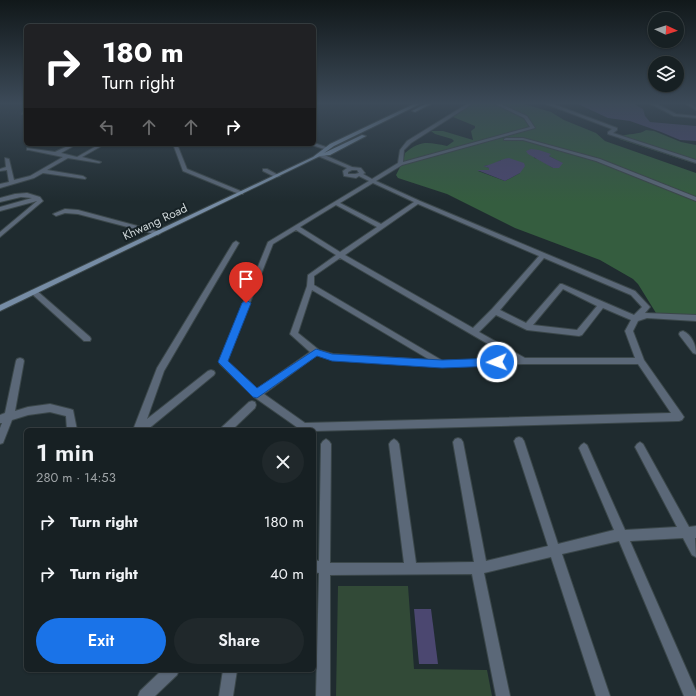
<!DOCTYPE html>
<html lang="en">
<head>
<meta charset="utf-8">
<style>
  :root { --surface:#172023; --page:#20282b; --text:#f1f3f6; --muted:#9ea3a6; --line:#363e41; --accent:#1a73e8 }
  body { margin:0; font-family:Jost,sans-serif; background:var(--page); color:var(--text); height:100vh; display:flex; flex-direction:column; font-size:15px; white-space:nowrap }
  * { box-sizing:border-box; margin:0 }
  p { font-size:13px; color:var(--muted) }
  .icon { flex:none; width:22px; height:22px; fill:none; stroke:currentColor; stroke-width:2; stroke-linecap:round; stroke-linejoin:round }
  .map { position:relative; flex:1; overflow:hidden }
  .drawer { position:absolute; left:24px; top:428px; width:292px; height:244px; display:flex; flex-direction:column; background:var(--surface); border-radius:6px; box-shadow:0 1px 3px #0004,0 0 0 1px var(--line) }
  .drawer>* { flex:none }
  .banner { position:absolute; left:24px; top:24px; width:292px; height:122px; border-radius:6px; box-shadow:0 1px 3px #0004,0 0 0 1px var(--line); background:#202124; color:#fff; overflow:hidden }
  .needle { width:26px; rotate:94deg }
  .buttons { position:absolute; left:648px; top:12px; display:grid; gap:8px }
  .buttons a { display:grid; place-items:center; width:36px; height:36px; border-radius:50%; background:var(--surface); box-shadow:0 1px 3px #0004,0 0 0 1px var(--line); font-size:20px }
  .pin { position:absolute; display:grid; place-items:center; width:34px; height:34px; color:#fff; margin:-41px -17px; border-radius:50% 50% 50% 0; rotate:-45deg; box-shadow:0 0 4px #0007 }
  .pin .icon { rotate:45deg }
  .me { position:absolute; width:44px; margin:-22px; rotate:268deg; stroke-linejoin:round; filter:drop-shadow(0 0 3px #0008) }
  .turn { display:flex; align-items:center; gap:14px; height:84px; padding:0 12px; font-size:18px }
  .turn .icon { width:52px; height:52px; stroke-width:2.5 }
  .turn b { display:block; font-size:28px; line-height:34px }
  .lanes { display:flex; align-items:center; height:38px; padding:0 12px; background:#0003; justify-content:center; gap:20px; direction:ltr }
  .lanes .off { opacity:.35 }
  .round { display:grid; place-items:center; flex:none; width:42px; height:42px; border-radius:21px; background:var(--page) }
  .headline { display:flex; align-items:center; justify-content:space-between; height:68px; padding:0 12px }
  h1 { font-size:24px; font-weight:600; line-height:30px }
  .cta { display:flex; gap:8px; margin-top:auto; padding:8px 12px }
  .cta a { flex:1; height:46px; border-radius:24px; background:var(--accent); color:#fff; font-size:16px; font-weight:600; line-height:46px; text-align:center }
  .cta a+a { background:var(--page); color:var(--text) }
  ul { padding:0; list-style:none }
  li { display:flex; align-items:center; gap:12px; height:52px; padding:0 12px }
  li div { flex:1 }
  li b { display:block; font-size:15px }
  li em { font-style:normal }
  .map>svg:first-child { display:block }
  .green { fill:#324a37 }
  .forest { fill:#355d3f; fill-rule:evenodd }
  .water { fill:#4b4770 }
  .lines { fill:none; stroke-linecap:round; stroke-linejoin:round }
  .minor-casing { stroke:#3b474a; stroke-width:2 }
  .secondary-casing { stroke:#3b474a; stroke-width:2 }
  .minor { fill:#5b6878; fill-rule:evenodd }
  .secondary { fill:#768ca5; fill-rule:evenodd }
  .route { fill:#1a73e8; stroke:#114b97 }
  .labels { text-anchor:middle; stroke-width:4; stroke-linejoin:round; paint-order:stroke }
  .far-street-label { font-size:12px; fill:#d0d8da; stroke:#162125 }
</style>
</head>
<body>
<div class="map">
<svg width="696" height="696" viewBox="0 0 696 696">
  <rect width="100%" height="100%" fill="#1f2b2f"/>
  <path class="green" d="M338,586H408L414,669L487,670L492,696H336Z"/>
  <g class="forest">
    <path d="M468,104H524L551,112L564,120L596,133L605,141L696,173V316L656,313L638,284L633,279L600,260L515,228L447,194L398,178L396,175L403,161L405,153C420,140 428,142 447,146L454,141L452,139L435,134L431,131H443L473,140L471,131L475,128V126L453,117L455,114ZM549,156L562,163L553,168L539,159L534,158V157ZM501,160L520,173L505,181L478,171L489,170V168L484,166L492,165Z"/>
    <path d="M646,130L654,131L681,142L696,145V164L619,139V137C627,133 640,135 646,130Z"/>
  </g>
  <g class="water">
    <path d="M578,104H634L643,109L645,116L650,122L696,126V141L680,140L661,132L630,121L608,118Z"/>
    <path d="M531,149L539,150L551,154L549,156L563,163L559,168H553L528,154L526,151Z"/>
    <path d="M509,158L524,163L525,166L520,173L505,181L477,170H489V168L483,166C493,165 500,159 509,158Z"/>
    <path d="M414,609H431L438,664H419Z"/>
  </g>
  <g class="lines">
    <g class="minor-casing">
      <g id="minor">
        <path d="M467,104H472L411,143L404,150L403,162L530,127L524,118L495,104H501L527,116L535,128L402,165L376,181L420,201L635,291L650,307L645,313L696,315V321L647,318L638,321L633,331L644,360L682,414L684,417L682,420L679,421L314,431L301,430L254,397L220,364L219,362L268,242L369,181L359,176L356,178L344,176L343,171L347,168L318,156V154H322L352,167L361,168L365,173L363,174L372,179L398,163L400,150L407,141ZM352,170H357L359,173L355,174H348V172ZM373,183L414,202L381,224L340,203ZM418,204L539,256L492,309L473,328L345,255ZM336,205L377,227L340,252L300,227ZM296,230L336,255L308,275L307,286L290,334L310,352L257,389L227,361L273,244ZM340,258L512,358L443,361L314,285V276ZM544,258L631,295L642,307L634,315L562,284H560L526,323L500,310ZM563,289L597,306L577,330L533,325ZM312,290L430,360L333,354L319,350L298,333ZM603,308L631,320L625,331L635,358H525L479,332L496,315L527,330L579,336L582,335ZM317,355L333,360L442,367L524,364H638L671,413L305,423L264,394Z"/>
        <path d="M546,104H553L617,128V130L613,133L696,160V163L608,134V132L612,129Z"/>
        <path d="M651,104H657L676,114L696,116V118L674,116Z"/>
        <path d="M686,104H691L696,107V110Z"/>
        <path d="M25,109H26V112L22,114Z"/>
        <path d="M506,138H523L600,159L696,197V201L596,161L523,140H504V139Z"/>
        <path d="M314,143L329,148V149L327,150L312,145V144H314Z"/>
        <path d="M72,144H77L61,153L77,157L100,144H105L82,157L101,162L99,163L68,158L47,170L83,176L86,178L85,179L43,173L34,178L0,188V184L9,182L7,170L0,171V169L6,167L5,158L9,159L14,180L30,176L63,157L29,150H27V148L55,152Z"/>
        <path d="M173,144H177L187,169L243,192V194H239L183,171Z"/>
        <path d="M263,169H267L280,176L275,177L263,171Z"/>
        <path d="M27,193L40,197L43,201L0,237V232L37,201L0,211V207L32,198L21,197L0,202V198L15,194Z"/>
        <path d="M65,209L78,210L160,232L161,233L158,235L78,214L65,213L56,216L53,214Z"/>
        <path d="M236,241L239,243L164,371L147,419L208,371L211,370L214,371L215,373L214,375L147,430H133L157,368L233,243Z"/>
        <path d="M32,290H36L90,337L91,339L90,341H84L32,294L30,292Z"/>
        <path d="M683,331C692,335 696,345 696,354L693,353L680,336L679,334L680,332Z"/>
        <path d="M20,358L23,359L24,361L15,411L28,407L50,404L70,409L73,410L77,430H67L66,416L50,412L28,415L12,420L3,443L0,444V428L2,423H0V415L5,413L16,361L17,359Z"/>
        <path d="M252,401L255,402L256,405L255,408L232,430H220L222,427L249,402Z"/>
        <path d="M519,437L522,438L524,441L558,544L614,530L579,448L581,445L584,443L587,445L625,530L677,527L635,447L637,444L640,442L643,444L689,527L696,526V538H695L696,557L692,555L683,538L630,541L696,691V696H684L619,541L562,554L610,696H596L551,557L484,573L510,696H496L472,574L330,575V696H316L319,573L314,572V560L319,561L321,444L323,441L326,439L329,441L331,444L330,563H404L389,444L391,441L394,439L397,441L399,444L416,563L474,562L453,442L455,439L458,438L461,439L463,442L486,561L548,546L514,441L516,438Z"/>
        <path d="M162,670H179L177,675L155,696H138L140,691Z"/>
        <path d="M223,670H237L233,696H219Z"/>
      </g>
    </g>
    <g class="secondary-casing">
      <g id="secondary">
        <path d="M414,104H420L334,146L324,153L362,135L366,136L330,155L320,156L0,311V305L313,157L330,144Z"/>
        <path d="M425,104H431L415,112L412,111Z"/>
      </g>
    </g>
    <use href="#minor" class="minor"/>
    <use href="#secondary" class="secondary"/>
  </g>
  <linearGradient id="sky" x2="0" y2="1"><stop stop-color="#11181a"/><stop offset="0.51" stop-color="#3c4a58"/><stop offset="1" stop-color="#3c4a58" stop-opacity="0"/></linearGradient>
  <rect width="696" height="202" fill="url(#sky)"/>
  <path class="route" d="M246,300L251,303L228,361L257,388L316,349L332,354L442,360L497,358L500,359L502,362L500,365L497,366L442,368L332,361L317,356L257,398L253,397L218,362L242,303Z"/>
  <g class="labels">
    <g class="far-street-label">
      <text transform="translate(155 222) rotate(-25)" y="4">Khwang Road</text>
    </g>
  </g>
</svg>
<div class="buttons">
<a><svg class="needle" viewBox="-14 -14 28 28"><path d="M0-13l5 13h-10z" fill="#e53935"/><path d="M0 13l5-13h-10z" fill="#9ea3a6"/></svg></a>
<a><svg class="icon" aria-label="layers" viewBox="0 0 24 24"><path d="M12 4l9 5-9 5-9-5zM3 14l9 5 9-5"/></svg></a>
</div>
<div class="pin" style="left:246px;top:303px;background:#d93025"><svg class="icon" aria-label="arrive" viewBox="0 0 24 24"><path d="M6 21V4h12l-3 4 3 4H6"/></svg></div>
<svg class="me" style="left:497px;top:362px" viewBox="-20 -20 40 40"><circle r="17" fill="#1a73e8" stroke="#fff" stroke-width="3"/><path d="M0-11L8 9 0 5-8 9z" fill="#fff"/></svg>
<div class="banner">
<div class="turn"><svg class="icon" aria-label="right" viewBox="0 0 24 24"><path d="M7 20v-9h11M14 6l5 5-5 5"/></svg><div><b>180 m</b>Turn right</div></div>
<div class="lanes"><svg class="icon off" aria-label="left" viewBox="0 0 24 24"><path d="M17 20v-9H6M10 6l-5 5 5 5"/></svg><svg class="icon off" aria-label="ahead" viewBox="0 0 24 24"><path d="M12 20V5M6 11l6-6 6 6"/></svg><svg class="icon off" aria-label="ahead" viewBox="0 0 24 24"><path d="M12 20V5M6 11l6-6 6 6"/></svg><svg class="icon" aria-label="right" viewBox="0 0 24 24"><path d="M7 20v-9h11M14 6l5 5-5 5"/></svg></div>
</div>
<section class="drawer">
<div class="headline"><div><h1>1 min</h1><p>280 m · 14:53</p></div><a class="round"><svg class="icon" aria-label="close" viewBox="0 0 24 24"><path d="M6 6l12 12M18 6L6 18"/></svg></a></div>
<ul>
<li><svg class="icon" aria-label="right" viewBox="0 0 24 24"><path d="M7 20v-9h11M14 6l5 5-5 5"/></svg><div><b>Turn right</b></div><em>180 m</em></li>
<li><svg class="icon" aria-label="right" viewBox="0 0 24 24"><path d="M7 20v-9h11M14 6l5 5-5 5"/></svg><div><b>Turn right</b></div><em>40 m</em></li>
</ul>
<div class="cta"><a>Exit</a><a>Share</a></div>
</section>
</div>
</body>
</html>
